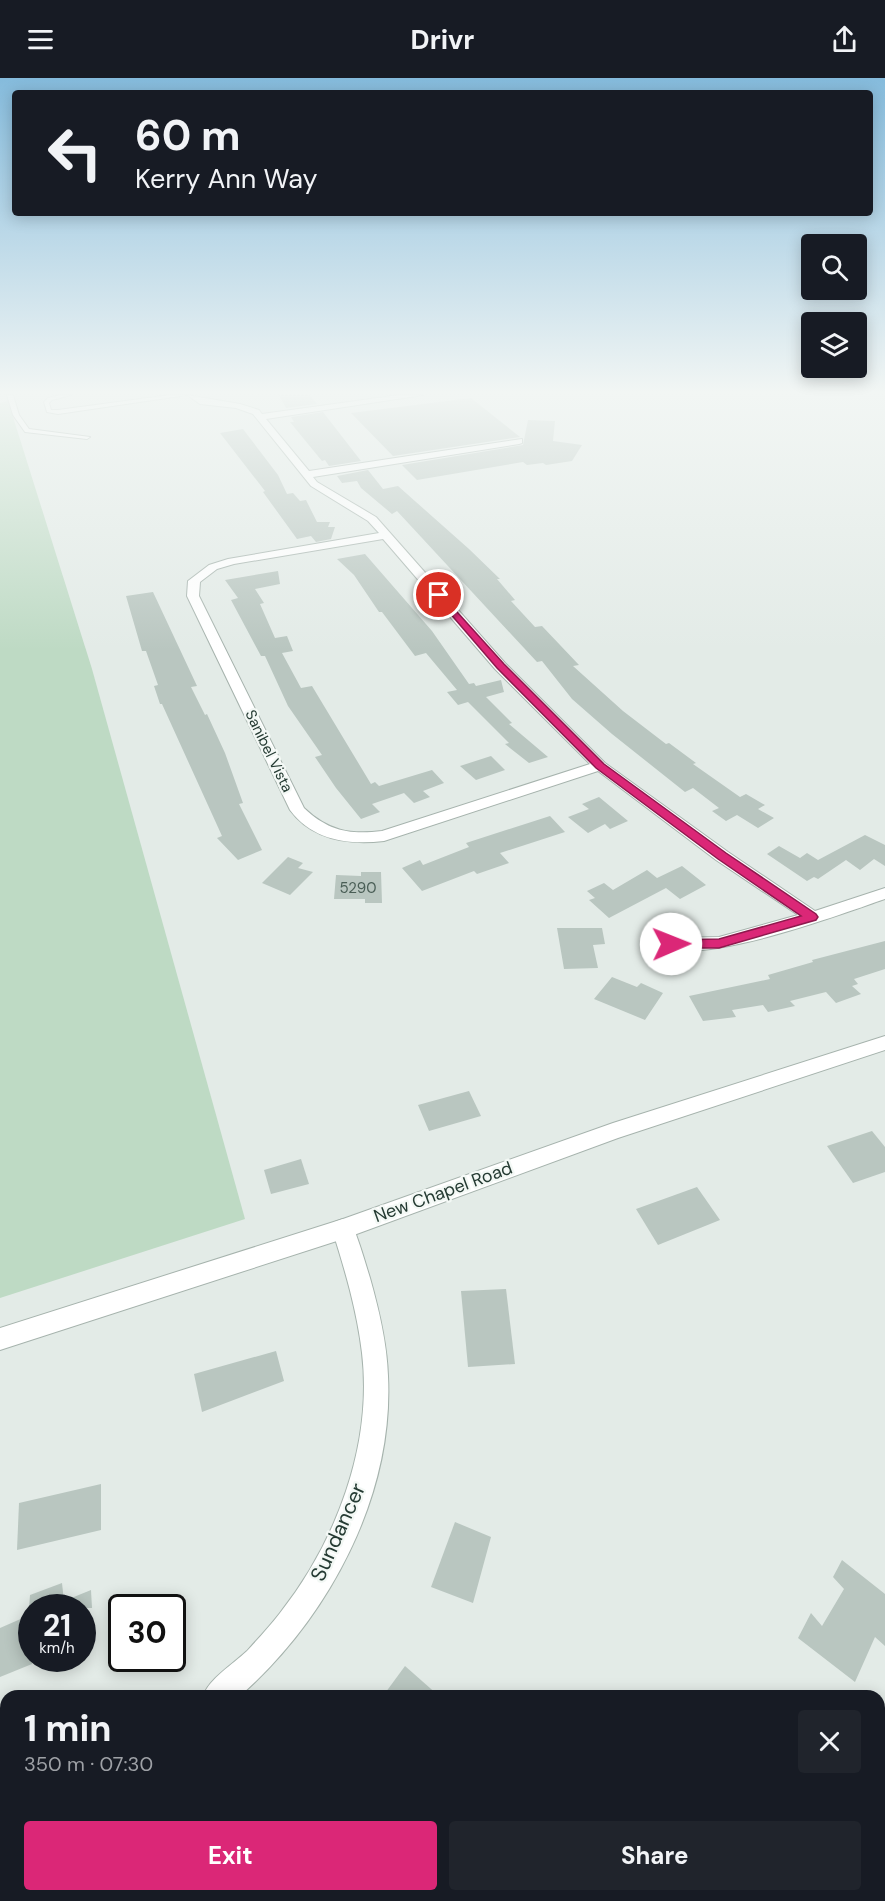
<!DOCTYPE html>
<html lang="en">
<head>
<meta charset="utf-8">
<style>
  :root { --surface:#171b24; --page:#20242c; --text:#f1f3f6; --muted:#9ea1a6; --accent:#db2777 }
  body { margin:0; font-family:"DM Sans",sans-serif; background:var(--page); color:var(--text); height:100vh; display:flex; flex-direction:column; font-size:22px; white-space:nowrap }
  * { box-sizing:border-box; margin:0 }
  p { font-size:20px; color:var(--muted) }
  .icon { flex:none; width:33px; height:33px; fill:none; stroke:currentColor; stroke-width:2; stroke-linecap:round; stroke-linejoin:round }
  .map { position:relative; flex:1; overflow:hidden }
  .details { position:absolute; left:0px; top:1612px; width:885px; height:212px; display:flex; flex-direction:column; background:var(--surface); border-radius:18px 18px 0 0; box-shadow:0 3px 15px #0003 }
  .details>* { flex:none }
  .hud { position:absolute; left:12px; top:12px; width:861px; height:126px; border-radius:6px; box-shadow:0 3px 15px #0003; background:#171b24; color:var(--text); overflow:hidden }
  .controls { position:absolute; left:801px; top:156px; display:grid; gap:12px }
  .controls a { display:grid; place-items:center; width:66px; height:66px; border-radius:6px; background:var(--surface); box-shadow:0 3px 15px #0003; font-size:30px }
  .speed { position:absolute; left:18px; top:1516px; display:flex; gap:12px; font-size:30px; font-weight:700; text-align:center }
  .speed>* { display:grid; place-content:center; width:78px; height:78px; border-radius:50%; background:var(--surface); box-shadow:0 3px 15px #0003; line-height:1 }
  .speed small { font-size:15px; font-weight:400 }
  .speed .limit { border:3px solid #111; border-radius:9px; background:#fff; color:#111 }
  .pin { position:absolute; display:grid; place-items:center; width:51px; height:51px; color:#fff; margin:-26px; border:3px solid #fff; border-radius:50%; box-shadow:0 2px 6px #0007 }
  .me { position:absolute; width:66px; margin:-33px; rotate:89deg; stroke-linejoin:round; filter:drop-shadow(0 0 4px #0008) }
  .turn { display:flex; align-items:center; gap:21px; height:126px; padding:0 24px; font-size:27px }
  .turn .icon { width:78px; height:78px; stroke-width:2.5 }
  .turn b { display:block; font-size:42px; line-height:51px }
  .round { display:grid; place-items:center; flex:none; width:63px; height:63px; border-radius:6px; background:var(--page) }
  .head { display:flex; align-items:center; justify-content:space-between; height:102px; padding:0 24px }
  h1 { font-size:36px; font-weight:700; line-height:45px }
  .primary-button { display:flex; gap:12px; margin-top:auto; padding:12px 24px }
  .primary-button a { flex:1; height:69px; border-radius:6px; background:var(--accent); color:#fff; font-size:24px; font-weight:700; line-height:69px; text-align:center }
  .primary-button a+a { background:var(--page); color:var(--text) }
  header { display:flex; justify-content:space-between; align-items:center; height:78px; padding:0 24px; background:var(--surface); font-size:27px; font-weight:700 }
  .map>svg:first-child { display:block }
  .green { fill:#bedac4 }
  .building { fill:#b9c6c0 }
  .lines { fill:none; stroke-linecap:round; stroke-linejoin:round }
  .service-casing { stroke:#a6b3ad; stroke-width:2 }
  .minor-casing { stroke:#a6b3ad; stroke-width:2 }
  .tertiary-casing { stroke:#a6b3ad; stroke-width:2 }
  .service { fill:#fff; fill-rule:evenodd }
  .minor { fill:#fff; fill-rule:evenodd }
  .tertiary { fill:#fff; fill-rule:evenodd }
  .route { fill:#db2777; stroke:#8e194d; stroke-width:1.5 }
  .labels { text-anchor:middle; stroke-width:4.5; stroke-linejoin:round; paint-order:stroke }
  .far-street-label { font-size:15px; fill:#253b33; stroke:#f3f8f5 }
  .number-label { font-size:15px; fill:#4a5e56 }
  .street-label { font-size:18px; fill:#253b33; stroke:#f3f8f5 }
  .near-street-label { font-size:21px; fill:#253b33; stroke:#f3f8f5 }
</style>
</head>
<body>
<header><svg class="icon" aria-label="menu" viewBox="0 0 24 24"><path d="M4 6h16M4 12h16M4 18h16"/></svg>Drivr<svg class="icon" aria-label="share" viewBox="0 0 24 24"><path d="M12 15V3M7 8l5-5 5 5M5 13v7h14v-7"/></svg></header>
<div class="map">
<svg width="885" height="1823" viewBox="0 0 885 1823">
  <rect width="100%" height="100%" fill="#e3ebe7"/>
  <path class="green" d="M8,323L92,591L245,1141L0,1220V325Z"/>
  <g class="building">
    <path d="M279,317H310L317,326L286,330Z"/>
    <path d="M471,320L520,359L393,378L351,335Z"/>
    <path d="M323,334L361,383L329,388L325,382L322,383L290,344H294L291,339Z"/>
    <path d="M528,342L555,343L553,363L582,367L572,383L546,387L543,385L527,387L523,384L417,402L402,387L523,367Z"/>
    <path d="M243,351L278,397L287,416L293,415L300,423L306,422L317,444H330L328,449H335L331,461L316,464L311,458L297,461L263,414L265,413L220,355Z"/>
    <path d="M368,392L383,411L398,408L469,471L500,501H497L515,522L511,523L535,549L542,548L579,587L573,588L623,633L666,666L669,665L696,685L693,686L740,719L746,716L765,727L758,731L774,740L758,750L737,737L726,743L712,733L719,730L693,710L685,714L612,656L572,621L542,583L537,584L397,433L392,436L361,410L357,403L342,405L337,398Z"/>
    <path d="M365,476L432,553L469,606L474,605L476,608L501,602L504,614L486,619L512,645L509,646L548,679L529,685L505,666L509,665L468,624L458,627L447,614L457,612L426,575L415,578L382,534H379L354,497L337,481Z"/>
    <path d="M278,493L280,506L255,511L264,525L260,526L275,560L287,558L293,573L282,575L301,610L312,608L371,706L375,704L379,708L432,692L444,705L423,713L430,719L414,725L404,715L372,726L380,734L361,741L336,710L315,679L322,677L288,628L265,578H261L231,522L238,520L225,502Z"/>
    <path d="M153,514L197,608L191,609L205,637L207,636L225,675L243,725L239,726L262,772L238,782L217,760L222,758L162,626H160L154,608L158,607L146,573H142L126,518Z"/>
    <path d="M491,678L505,692L476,702L460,688Z"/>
    <path d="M599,719L628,743L610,751L605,746L588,755L568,739L589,731L582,726Z"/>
    <path d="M550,738L565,754L500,775L509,785L477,796L474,793L422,813L402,790L420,782L423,787L469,769L466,765Z"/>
    <path d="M865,757L885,767V788L874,781L860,792L846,782L818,801L814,799L807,803L767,776L779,768L800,780L807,775L818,782Z"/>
    <path d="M288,779L303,785L298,790L313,794L290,817L262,805Z"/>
    <path d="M682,788L706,807L680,821L666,810L609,840L589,822L595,820L587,813L604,805L613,812L647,792L657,800Z"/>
    <path d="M361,794H381L382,825H365V821H334L336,797L361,798Z"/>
    <path d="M557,850H602L605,866L593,867L598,890L564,891Z"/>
    <path d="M885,863V891L854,901L858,906L852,908L861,916L836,925L826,914L790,923L795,928L768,934L763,927L732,932L736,939L703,943L689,918L770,901L768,897L813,884L812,882Z"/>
    <path d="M612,899L637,909L641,905L663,915L645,942L594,921Z"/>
    <path d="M469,1013L481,1038L429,1053L418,1027Z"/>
    <path d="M872,1053L885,1069V1094L853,1105L827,1068Z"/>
    <path d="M301,1081L309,1106L271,1116L264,1092Z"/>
    <path d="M697,1109L720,1142L658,1167L636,1131Z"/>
    <path d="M506,1211L515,1286L468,1289L461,1213Z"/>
    <path d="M276,1273L284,1303L202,1334L194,1296Z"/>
    <path d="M101,1406V1452L17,1472L19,1425Z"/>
    <path d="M455,1444L491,1459L473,1525L431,1509Z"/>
    <path d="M842,1482L885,1516V1568L875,1559L855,1604L798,1560L811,1535L822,1548L844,1511L833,1499Z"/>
    <path d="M62,1505L64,1523L91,1512L92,1530H29L30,1517Z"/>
    <path d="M32,1536V1586L0,1599V1550Z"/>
    <path d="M405,1588L439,1618H383Z"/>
  </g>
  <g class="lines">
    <g class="service-casing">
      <g id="service">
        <path d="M7,317H13L19,337L29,351L90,359L87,361L25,354L13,337Z"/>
        <path d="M60,317H71L52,322L49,325L51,332H58L170,317H187L58,336L47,334L44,324L48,320Z"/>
      </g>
    </g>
    <g class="minor-casing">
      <g id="minor">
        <path d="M187,317L240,326L259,332L262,336L399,317H423L266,341L309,393L522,361V365L519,366L313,399L317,404L376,439L505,585L605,685L728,774L815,833L885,810V821C836,838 712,884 665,870L662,866L665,862L671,860L719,859L798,837L716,782L598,693L384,763C349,767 313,763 290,732L187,518L188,503L209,487L228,481L379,455L368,443L311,408L253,336L236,330L200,326ZM383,461L495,591L590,686L382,753C350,757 328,753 304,730L199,518L200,504L217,491L234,486Z"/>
        <path d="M343,1141L351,1144C359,1162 364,1181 370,1200C379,1232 387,1265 388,1298C394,1419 328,1540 240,1618H203C210,1600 232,1587 247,1573C258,1561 270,1548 280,1535C336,1464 373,1367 362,1275C357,1233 345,1192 332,1151L335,1144Z"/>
        <path d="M44,1818H76L77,1823H45Z"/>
      </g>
    </g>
    <g class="tertiary-casing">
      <path id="tertiary" d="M885,958V972L618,1060L343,1161L0,1272V1250L343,1141L613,1045Z"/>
    </g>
    <use href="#service" class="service"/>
    <use href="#minor" class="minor"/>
    <use href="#tertiary" class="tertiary"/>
  </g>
  <linearGradient id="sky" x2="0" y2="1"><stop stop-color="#85bbdc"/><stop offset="0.55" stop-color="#f2f6f4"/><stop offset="1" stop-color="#f2f6f4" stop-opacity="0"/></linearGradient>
  <rect width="885" height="572" fill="url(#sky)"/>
  <path class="route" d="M439,514L504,586L604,686L726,775L816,836L818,839L816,842L719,870H666L664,866L671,862L719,861L801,838L718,781L596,690L497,590L436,519L434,517Z"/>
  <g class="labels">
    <g class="far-street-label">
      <text transform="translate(269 673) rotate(64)" y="5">Sanibel Vista</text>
    </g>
    <g class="number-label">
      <text x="358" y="815">5290</text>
    </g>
    <g class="street-label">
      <text transform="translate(443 1114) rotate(-20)" y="6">New Chapel Road</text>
    </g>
    <g class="near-street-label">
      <text transform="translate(338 1454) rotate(-66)" y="7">Sundancer</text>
    </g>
  </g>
</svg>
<div class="controls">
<a><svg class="icon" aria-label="search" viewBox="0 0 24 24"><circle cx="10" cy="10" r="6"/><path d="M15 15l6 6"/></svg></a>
<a><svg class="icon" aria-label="layers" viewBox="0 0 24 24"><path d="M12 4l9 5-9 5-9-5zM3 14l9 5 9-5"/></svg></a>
</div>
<div class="speed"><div>21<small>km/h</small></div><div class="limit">30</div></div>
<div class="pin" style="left:439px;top:517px;background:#d93025"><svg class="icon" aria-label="arrive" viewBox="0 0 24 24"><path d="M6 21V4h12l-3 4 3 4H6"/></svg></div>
<svg class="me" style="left:671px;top:866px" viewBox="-20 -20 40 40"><circle r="19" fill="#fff"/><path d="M0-13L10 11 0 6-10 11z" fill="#db2777"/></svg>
<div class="hud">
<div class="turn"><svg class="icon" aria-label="left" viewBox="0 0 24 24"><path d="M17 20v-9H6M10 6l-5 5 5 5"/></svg><div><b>60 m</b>Kerry Ann Way</div></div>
</div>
<section class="details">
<div class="head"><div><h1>1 min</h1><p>350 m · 07:30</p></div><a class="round"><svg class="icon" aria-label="close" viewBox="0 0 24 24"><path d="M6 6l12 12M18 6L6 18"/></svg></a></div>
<div class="primary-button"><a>Exit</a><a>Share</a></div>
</section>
</div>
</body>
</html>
